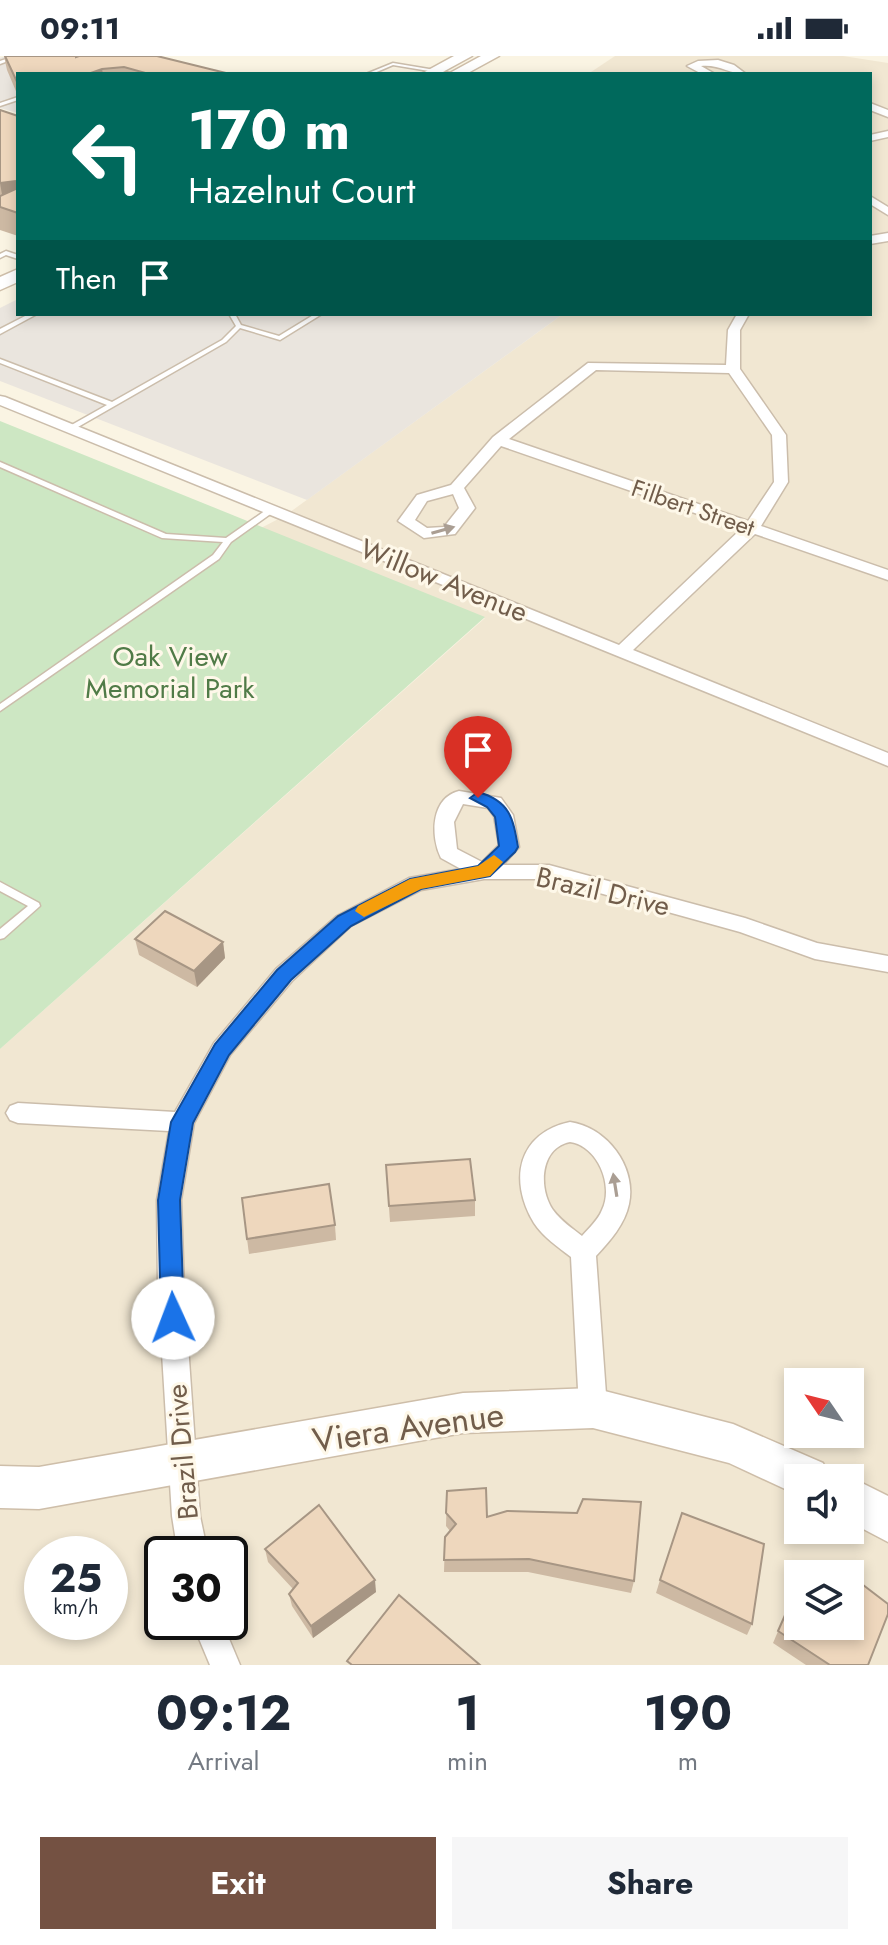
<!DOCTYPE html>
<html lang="en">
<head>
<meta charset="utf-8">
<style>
  :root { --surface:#fff; --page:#f6f6f7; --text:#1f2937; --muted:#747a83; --accent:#745142 }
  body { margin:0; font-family:Jost,sans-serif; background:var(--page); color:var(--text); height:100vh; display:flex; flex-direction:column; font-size:30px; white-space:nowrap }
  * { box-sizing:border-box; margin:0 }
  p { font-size:26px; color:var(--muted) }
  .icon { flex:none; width:44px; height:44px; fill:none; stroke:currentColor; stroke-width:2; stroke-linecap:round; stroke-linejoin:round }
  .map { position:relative; height:1609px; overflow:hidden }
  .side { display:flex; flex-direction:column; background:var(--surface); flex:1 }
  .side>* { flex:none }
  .hud { position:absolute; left:16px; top:16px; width:856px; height:244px; border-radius:0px; box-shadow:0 4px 12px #0003; background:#00695c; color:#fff; overflow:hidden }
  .needle { width:52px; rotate:305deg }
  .controls { position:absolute; left:784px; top:1312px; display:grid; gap:16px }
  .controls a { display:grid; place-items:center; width:80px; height:80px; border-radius:0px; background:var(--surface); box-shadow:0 4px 12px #0003; font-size:40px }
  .speed { position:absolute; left:24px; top:1480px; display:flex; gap:16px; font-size:40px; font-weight:700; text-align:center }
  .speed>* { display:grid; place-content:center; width:104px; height:104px; border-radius:50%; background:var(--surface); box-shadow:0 4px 12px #0003; line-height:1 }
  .speed small { font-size:20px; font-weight:400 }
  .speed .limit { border:4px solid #111; border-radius:12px; background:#fff; color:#111 }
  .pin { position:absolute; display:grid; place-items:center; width:68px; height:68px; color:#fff; margin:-82px -34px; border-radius:50% 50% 50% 0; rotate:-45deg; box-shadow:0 0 8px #0007 }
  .pin .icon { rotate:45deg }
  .me { position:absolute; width:88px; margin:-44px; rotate:358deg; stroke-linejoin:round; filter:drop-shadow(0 0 6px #0008) }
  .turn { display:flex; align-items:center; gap:28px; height:168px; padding:0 40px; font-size:36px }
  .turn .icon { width:104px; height:104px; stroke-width:2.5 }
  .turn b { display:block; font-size:56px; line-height:68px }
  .then { display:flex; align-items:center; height:76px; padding:0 40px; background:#0003; gap:16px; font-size:30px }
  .eta { display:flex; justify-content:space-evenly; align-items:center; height:136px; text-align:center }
  .eta b { font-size:48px; font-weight:700; line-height:56px }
  .cta { display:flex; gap:16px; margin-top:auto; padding:16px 40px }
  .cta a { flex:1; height:92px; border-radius:0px; background:var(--accent); color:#fff; font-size:32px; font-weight:700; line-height:92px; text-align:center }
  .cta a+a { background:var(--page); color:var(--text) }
  .status { display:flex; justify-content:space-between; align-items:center; height:56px; padding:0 40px; background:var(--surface); direction:ltr }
  .status svg { height:22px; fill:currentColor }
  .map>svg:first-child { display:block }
  .residential { fill:#f1e7d2; fill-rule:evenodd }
  .industrial { fill:#eae5de }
  .green { fill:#cde7c3 }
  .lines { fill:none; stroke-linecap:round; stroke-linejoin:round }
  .lane-casing { stroke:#cbbdab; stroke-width:3 }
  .street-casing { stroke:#cbbdab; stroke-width:3 }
  .secondary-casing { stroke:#cebea9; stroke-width:3 }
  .lane { fill:#fff; fill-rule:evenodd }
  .street { fill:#fff; fill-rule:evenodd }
  .secondary { fill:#fff; fill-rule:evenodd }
  .wall { fill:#cdb9a3 }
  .shaded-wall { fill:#a79684 }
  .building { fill:#eed7bd; stroke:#a79684; stroke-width:2 }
  .oneway { fill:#aa9e93 }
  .route { fill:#1a73e8; stroke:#114b97; stroke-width:2 }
  .slow { fill:#f59e0b }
  .labels { text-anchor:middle; stroke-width:6; stroke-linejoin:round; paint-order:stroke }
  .far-street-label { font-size:24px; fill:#715d4b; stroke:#fef8e9 }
  .street-label { font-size:28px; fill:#715d4b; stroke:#fef8e9 }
  .park-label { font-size:28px; fill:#507b47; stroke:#fef8e9 }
  .near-street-label { font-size:34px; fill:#715d4b; stroke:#fef8e9 }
</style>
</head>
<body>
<div class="status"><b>09:11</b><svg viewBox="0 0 49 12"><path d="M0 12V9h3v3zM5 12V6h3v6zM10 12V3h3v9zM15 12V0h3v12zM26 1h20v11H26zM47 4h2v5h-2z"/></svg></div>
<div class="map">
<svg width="888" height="1609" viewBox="0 0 888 1609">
  <rect width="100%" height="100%" fill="#faf4e3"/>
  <path class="residential" d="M615,0H843L888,7V1609H0V993L485,562L261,472L286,459L563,258H870V18H588ZM798,1326H850V1378H798ZM798,1422H850V1474H798ZM42,1498H110V1566H42ZM162,1498H230V1566H162ZM798,1518H850V1570H798Z"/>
  <g class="industrial">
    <path d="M6,0L18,18V57L0,52V2Z"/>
    <path d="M18,243V258H563L307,444L0,325V252Z"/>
  </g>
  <path class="green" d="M0,365L485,561L0,993Z"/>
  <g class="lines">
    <g class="lane-casing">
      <g id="lane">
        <path d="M15,0H21L0,8V5Z"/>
        <path d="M393,7L435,14L437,15L435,16L393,9L372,18H366Z"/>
        <path d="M18,41V44L0,50V47Z"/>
        <path d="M6,195L18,199V203L6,199L0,202V198Z"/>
        <path d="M29,258H37L0,278V273Z"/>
        <path d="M229,258H235L241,269L279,280L315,258H322L280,284L240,272L226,286L71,375L67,373L68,371L107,349L0,307V303L112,346L222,284L236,270Z"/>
        <path d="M0,406L166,478L226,482L269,452H275L276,454L231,486L219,503L0,655V648L213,499L223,486L162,482L0,411Z"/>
        <path d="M0,826L39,847L40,850L4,882L0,883V873L28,850L0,835Z"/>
      </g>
    </g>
    <g class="street-casing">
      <g id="street">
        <path d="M718,4L734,9L746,18C730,18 718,8 701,10L715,18H702L687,10L698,5Z"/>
        <path d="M432,13L454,18H435Z"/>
        <path d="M870,47L888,54V61L870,54Z"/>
        <path d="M888,75V81L870,85V79Z"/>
        <path d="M870,140L888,151V159L870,148Z"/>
        <path d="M888,177V185L870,188V180Z"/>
        <path d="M737,258H749L740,274V313L786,379L788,426L761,470L888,514V524L755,478L633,594L888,697V710L0,349V340L5,341L619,589L741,473L501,390L464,432L475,452L455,478L424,482L398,465L417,439L451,429L493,381L588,307L726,309L728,274ZM596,314L729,317L772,379L774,426L748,465L509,383ZM453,438L459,452L444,471L427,472L415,464L427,445Z"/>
        <path d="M459,735L501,742L513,759L519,791L503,809H549L745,862L817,887L888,900V916L815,903L740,876L549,823H484L421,834L351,870L292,925L230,999L194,1067L181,1144L184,1232L200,1460L208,1498H178L172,1460L158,1232L157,1144L169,1075L18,1067L10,1064L6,1057L10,1050L18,1047L175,1056L214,987L276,913L337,860L409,822L461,813L441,802C430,780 431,742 459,735ZM463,748L488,752L494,760L499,789L482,806L457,793L454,766Z"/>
        <path d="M570,1066C606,1071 637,1110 629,1148C625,1168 610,1185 596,1200L607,1352L603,1361L593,1365L583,1361L579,1352L571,1201C558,1191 543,1181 534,1167C508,1124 518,1077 570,1066ZM570,1086C598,1090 614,1130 602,1154C598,1164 589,1172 582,1180C572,1172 561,1165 553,1154C538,1132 540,1092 570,1086Z"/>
        <path d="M192,1566H222L240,1609H210Z"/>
      </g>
    </g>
    <g class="secondary-casing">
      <g id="secondary">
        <path d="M454,0H472L439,18H421Z"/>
        <path d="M481,0H499L466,18H448Z"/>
        <path d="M18,213V226L0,234V221Z"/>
        <path d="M593,1332L733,1368L823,1407L829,1422H798V1439L729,1407L593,1372L463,1377L39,1453L0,1452V1410L39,1411L463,1337Z"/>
        <path d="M850,1421L888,1440V1486L850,1466V1422H847Z"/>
      </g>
    </g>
    <use href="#lane" class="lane"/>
    <use href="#street" class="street"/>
    <use href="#secondary" class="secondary"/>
  </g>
  <g class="wall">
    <path d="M4,0H157L230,18H18V40L7,14Z"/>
    <path d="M0,54L18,60V180L0,174Z"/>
    <path d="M135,883L223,886L225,902L197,931L139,899Z"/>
    <path d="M386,1109L475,1144V1160L390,1166Z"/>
    <path d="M335,1169L336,1184L249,1198L247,1183Z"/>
    <path d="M447,1435L487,1461L634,1525L631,1537L528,1516H444L445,1481L450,1475L446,1470Z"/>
    <path d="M265,1493L376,1536L313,1582L292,1550L289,1538L293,1533L268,1506Z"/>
    <path d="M660,1524L752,1568L747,1579L656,1537Z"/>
    <path d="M798,1529L868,1609H806L773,1587Z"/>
  </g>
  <g class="shaded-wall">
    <path d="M102,13L103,18H88Z"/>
    <path d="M15,125L18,139L4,150L0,127Z"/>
    <path d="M223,886L225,902L197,931L194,915Z"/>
    <path d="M375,1524L376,1536L313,1582L311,1570Z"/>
  </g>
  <g class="building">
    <path d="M5,0H76V1L79,0H157L230,18H149L124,11L102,13L88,18H18V28Z"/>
    <path d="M0,54L18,60V157L0,151V140L16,133L15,125L0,127Z"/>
    <path d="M165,855L223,886L194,915L135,883Z"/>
    <path d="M470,1103L475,1144L389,1150L386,1109Z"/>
    <path d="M329,1128L335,1169L247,1183L242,1142Z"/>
    <path d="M486,1432L487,1461L507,1455L577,1457L583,1443L641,1446L634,1525L529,1503L444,1504L445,1481L456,1468L446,1457L447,1435Z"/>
    <path d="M319,1449L375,1524L311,1570L289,1538L298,1527L265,1493Z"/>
    <path d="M682,1457L764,1488L752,1568L660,1524Z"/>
    <path d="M841,1512L848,1518H839Z"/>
    <path d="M850,1519L888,1548V1558L868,1609H830L778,1575L798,1530V1570H850Z"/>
    <path d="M399,1539L480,1609H352L347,1605Z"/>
  </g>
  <defs><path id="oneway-solid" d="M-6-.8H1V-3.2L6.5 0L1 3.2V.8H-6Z" transform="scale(2)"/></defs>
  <g class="oneway">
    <use href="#oneway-solid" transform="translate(443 474) rotate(-16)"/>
    <use href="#oneway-solid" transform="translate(615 1129) rotate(-99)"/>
  </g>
  <path class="route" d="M478,736C510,745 513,762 518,791L515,796L490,820L421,833L351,870L291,924L229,999L193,1067L180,1144L184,1262L181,1269L173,1273L164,1269L161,1262L158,1144L171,1066L215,988L277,914L338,860L410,823L478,810L499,790L495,761L487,751L470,742Z"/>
  <path class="slow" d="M494,799L503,806L490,820L421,833L364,861L355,855L358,850L410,823L478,810Z"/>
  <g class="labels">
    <g class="far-street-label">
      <text transform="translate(693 452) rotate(19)" y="8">Filbert Street</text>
    </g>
    <g class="street-label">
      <text transform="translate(444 524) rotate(22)" y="10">Willow Avenue</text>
      <text transform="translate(603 835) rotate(13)" y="10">Brazil Drive</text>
      <text transform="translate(182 1396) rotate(-95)" y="10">Brazil Drive</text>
    </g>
    <g class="park-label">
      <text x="170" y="610">Oak View<tspan x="170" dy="32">Memorial Park</tspan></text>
    </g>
    <g class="near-street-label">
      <text transform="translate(408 1371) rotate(-8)" y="12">Viera Avenue</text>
    </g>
  </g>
</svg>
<div class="controls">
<a><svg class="needle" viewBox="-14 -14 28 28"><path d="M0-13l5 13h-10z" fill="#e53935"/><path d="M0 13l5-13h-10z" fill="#747a83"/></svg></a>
<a><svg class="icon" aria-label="sound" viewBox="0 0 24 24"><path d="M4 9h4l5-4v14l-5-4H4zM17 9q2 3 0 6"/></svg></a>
<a><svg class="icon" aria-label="layers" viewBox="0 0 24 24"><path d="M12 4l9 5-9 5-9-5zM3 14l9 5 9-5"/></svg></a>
</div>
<div class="speed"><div>25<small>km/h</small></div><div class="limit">30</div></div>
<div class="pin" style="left:478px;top:742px;background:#d93025"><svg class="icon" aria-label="arrive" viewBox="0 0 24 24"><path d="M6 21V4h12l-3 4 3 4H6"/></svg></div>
<svg class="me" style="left:173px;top:1262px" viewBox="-20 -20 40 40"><circle r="19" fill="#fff"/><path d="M0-13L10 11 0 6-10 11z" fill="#1a73e8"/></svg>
<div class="hud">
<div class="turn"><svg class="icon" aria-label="left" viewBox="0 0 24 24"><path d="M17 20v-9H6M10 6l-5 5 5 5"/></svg><div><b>170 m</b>Hazelnut Court</div></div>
<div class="then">Then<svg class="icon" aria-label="arrive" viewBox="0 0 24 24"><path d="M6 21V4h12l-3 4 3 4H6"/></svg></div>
</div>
</div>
<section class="side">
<div class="eta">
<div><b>09:12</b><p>Arrival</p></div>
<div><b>1</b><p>min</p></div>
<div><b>190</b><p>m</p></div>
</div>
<div class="cta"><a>Exit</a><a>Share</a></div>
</section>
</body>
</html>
